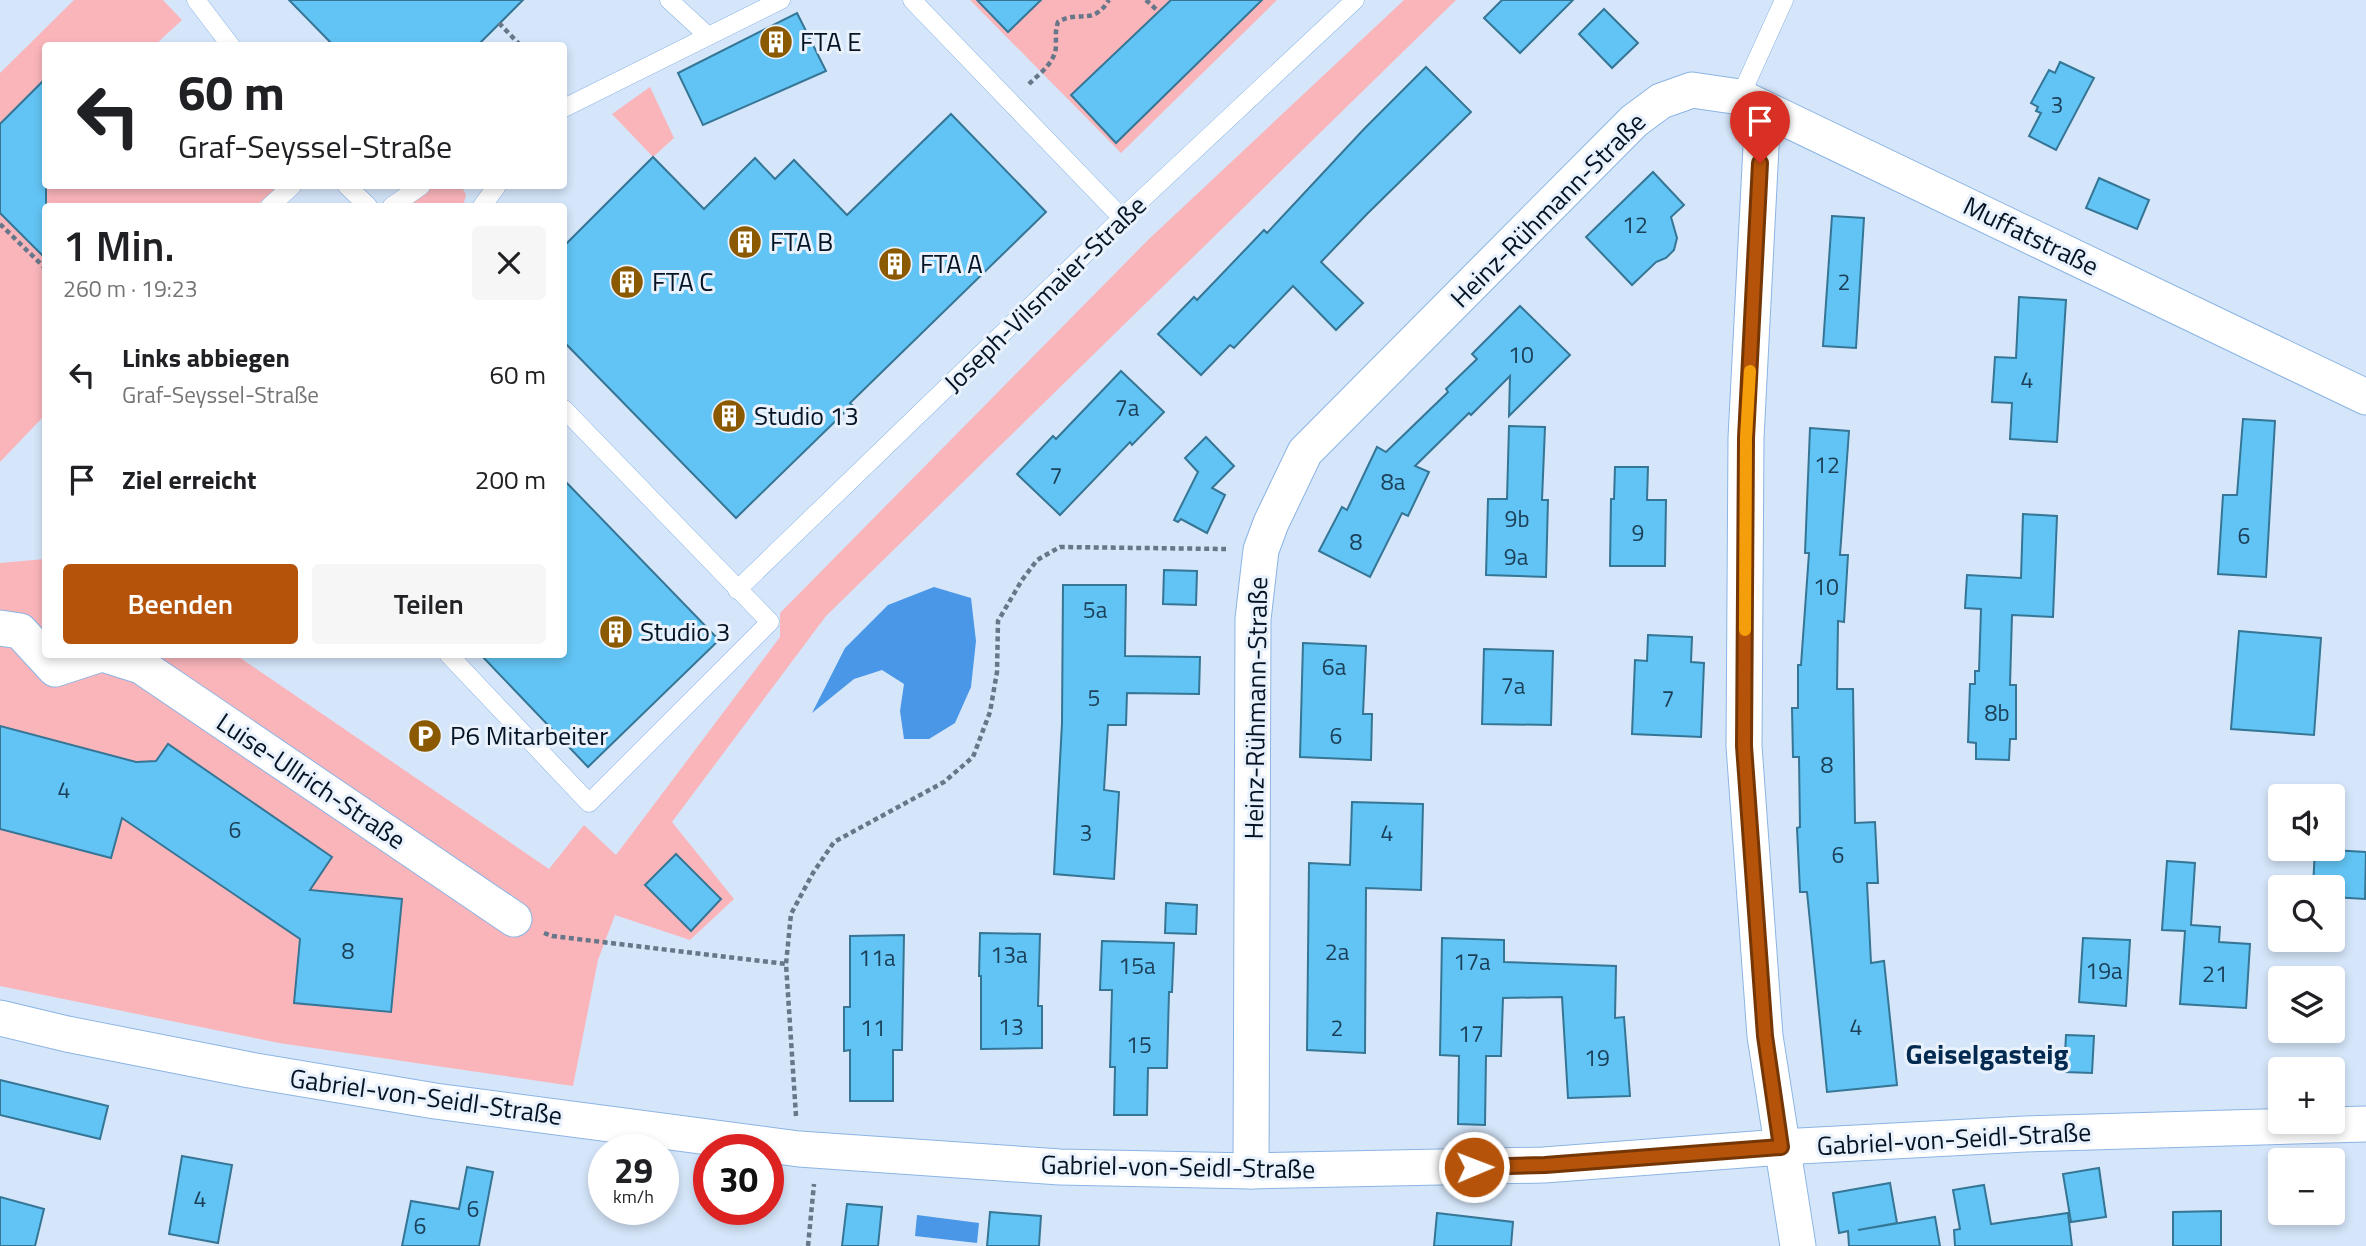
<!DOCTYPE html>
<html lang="de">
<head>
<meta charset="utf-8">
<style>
  :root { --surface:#fff; --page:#f6f6f6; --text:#202124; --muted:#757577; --accent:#b45309 }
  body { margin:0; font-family:"Titillium Web",sans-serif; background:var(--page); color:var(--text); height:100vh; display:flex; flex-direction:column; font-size:26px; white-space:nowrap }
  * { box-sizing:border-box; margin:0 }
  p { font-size:23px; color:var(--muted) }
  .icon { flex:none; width:38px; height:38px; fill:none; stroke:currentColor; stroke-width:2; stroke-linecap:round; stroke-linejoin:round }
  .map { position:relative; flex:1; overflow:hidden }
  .drawer { position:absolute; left:42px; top:203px; width:525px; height:455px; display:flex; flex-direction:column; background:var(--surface); border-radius:7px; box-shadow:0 4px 10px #0003 }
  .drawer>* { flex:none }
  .hud { position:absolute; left:42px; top:42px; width:525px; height:147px; border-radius:7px; box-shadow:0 4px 10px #0003; background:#fff; color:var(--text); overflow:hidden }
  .tools { position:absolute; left:2268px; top:784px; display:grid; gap:14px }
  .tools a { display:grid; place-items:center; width:77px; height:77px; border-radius:7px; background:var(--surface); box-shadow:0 4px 10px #0003; font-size:35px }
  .speed { position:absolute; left:588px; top:1134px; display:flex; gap:14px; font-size:35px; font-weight:700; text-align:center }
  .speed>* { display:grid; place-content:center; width:91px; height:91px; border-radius:50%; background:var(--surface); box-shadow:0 4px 10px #0003; line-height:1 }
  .speed small { font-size:18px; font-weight:400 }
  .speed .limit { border:10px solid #d22; background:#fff; color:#111 }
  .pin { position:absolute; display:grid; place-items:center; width:60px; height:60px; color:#fff; margin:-72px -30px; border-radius:50% 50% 50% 0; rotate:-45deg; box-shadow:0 0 7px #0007 }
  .pin .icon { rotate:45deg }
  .me { position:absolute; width:77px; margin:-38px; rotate:89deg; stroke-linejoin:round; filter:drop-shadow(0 0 5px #0008) }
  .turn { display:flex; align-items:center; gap:24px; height:147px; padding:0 21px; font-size:32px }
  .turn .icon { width:91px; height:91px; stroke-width:2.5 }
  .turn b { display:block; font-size:49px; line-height:60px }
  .round { display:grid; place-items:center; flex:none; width:74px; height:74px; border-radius:7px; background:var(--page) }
  .summary { display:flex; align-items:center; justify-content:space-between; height:119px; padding:0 21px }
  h1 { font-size:42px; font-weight:600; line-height:52px }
  .action { display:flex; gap:14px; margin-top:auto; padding:14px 21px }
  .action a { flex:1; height:80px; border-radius:7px; background:var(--accent); color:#fff; font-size:28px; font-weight:600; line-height:80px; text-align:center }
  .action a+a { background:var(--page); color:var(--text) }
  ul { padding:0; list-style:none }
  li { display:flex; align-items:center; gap:21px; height:105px; padding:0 21px }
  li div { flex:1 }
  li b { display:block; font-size:26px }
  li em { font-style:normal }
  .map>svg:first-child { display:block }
  .green { fill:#fab5bb }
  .water { fill:#4a96e7 }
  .building { fill:#62c4f4; stroke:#357595; stroke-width:2 }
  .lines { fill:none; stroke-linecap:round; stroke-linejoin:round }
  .lane-casing { stroke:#8bb4e4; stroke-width:19 }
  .street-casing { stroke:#8bb4e4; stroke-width:37 }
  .path { stroke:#67778a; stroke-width:4.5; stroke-dasharray:5 3.5; stroke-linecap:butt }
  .lane { stroke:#fff; stroke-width:18 }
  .street { stroke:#fff; stroke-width:35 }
  .route-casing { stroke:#753606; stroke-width:18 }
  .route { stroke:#b45309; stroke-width:12 }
  .slow { stroke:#f59e0b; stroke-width:12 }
  .labels { text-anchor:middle; stroke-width:6; stroke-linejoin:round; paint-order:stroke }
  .number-label { font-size:23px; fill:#1c4059 }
  .poi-label { font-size:26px; fill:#051425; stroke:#e9f2fc; text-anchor:start }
  .street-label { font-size:26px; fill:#051425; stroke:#e9f2fc }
  .neighbourhood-label { font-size:28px; font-weight:bold; fill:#022a50; stroke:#e9f2fc }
</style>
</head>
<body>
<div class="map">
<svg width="2366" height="1246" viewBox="0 0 2366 1246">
  <rect width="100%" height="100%" fill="#d5e6fa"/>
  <g class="green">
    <path d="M74,0H163L182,20L155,45L46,46V186H278L256,206H46L45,415L0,462V73Z"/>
    <path d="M970,0H1277L1121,153Z"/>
    <path d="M1404,0H1456L826,616L672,822L734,899L690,940L615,915L598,960L573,1086L279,1043L0,986V563L45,559L46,654L236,655L549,869L584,825L616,855L780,637V613L1149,239Z"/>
    <path d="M650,87L674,138L653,157L612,114Z"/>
    <path d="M434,186L462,187L466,195L463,206H411L420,194Z"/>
  </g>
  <g class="water">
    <path d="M934,587L971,598L976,641L971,687L955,723L929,739H904L900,711L904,684L882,670L854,679L812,713L845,648L888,605Z"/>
    <path d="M917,1215L979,1223L977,1243L915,1236Z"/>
  </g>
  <g class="building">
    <path d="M289,0H523L477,46H334Z"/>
    <path d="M977,0H1041L1008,32Z"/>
    <path d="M1171,0H1262L1116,143L1071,95Z"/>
    <path d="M1502,0H1573L1520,53L1484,18Z"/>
    <path d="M1604,9L1638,43L1612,68L1579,34Z"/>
    <path d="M797,13L826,71L703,125L678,73Z"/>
    <path d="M2060,62L2094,78L2056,150L2029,136L2041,113L2036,111L2038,107L2031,103L2049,70L2055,73Z"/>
    <path d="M1426,67L1471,112L1367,214L1321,262L1363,303L1336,330L1293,286L1234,348L1230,345L1201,375L1158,334L1194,297L1197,300L1264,230L1267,233L1364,129Z"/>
    <path d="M46,78V259L0,213V124Z"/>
    <path d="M951,114L1046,212L850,403L852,405L736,518L564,342V246L653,157L704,209L755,158L775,179L794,160L847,215Z"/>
    <path d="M1653,172L1684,205L1671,217L1677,238L1674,250L1666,258L1656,262L1632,285L1586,237Z"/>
    <path d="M2099,178L2149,200L2137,229L2086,208Z"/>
    <path d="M1832,216L1864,218L1856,348L1823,346Z"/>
    <path d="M2019,297L2066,300L2057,442L2010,439L2012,403L1992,402L1995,357L2016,358Z"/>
    <path d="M1520,306L1570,355L1509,416L1510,376L1471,415L1469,413L1415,466L1429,472L1408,516L1402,513L1370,577L1319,551L1342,507L1347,510L1377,447L1386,452L1448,392L1446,389L1477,359L1472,354Z"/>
    <path d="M1121,371L1164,412L1132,445L1130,442L1060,515L1017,474L1053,436L1056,439Z"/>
    <path d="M2243,419L2275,421L2266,577L2218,574L2223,495H2237Z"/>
    <path d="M1509,426L1545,427L1542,500H1548L1546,577L1486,575L1488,499H1507Z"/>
    <path d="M1810,428L1849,431L1840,555H1848L1844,622L1838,621L1837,689H1853L1855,823L1875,822L1878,883H1867L1871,963L1884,961L1897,1085L1827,1092L1807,892H1800L1797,828L1800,827L1799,757H1793L1792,708H1798V665H1801L1809,553H1805Z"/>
    <path d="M1206,437L1234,466L1212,488L1225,495L1207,533L1181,519L1178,522L1174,520L1198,472L1185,458Z"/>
    <path d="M1615,467H1648L1647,500H1666L1665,566H1610L1611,499H1614Z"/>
    <path d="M564,480L719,640L588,767L480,654H564Z"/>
    <path d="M2023,514L2057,516L2053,617L2012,615L2010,685H2016V739H2010L2009,760L1976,759V743L1968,742L1970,684H1975V671H1979L1981,609L1965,608L1967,575L2021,578Z"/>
    <path d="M1164,570L1197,571L1196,605L1163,604Z"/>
    <path d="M1063,585H1126L1125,656L1200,657L1199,694L1127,693L1126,725H1108L1104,790L1119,792L1114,879L1054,874L1062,723Z"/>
    <path d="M2239,631L2321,638L2314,735L2231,729Z"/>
    <path d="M1648,635L1692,637L1691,662L1704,663L1701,737L1632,734L1635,660L1647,661Z"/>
    <path d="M1303,643L1366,646L1363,714H1372L1371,760L1300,757Z"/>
    <path d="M1484,649L1553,651L1551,725L1482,724Z"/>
    <path d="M0,726L136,762L156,761L168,744L332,857L310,890L402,899L391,1012L294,1003L300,939L122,818L111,858L0,829Z"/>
    <path d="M1352,802L1423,804L1421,890L1366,888L1365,1053L1307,1050L1309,863L1350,865Z"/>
    <path d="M2315,849L2366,852L2365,899L2333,897V887H2313Z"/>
    <path d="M676,854L721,899L691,931L645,885Z"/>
    <path d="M2167,861L2195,863L2191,925L2220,927L2219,942L2250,944L2246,1008L2180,1004L2185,931L2162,930Z"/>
    <path d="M1166,903L1197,905L1196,934L1165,933Z"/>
    <path d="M980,933L1040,934L1038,1006H1042V1048L981,1049V976H979Z"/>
    <path d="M904,935L902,1050H893V1101H850V1050L844,1051V1007H850V936Z"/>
    <path d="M1442,938L1504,940V962L1616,966L1615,1018L1624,1017L1630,1096L1568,1098L1562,997L1503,998L1501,1056H1486L1485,1125L1458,1124L1459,1056L1440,1055Z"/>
    <path d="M2083,938L2130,940L2126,1006L2079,1002Z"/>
    <path d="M1102,941L1174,943L1172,992H1169L1167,1068H1148L1147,1115H1114L1115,1067H1110L1112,990H1100Z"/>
    <path d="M2066,1035L2094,1036L2092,1073L2064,1072Z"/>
    <path d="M0,1080L108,1106L100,1139L0,1115Z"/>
    <path d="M182,1156L232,1165L218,1243L169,1234Z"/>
    <path d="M467,1167L493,1172L479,1246H402L411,1201L459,1209Z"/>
    <path d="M2099,1168L2106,1217L2071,1222L2063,1174Z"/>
    <path d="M1890,1183L1897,1223L1858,1230L1935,1217L1940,1246H1849L1848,1231L1839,1233L1833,1193Z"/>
    <path d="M1984,1185L1991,1224L2068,1213L2072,1246H1955L1954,1230L1960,1229L1953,1190Z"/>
    <path d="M0,1197L44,1209L35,1246H0Z"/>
    <path d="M847,1204L882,1207L878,1246H842Z"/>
    <path d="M2221,1211V1246H2173V1212Z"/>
    <path d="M990,1212L1041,1216L1039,1246H987Z"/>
    <path d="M1437,1213L1513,1222L1511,1246H1434Z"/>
  </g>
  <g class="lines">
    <g class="lane-casing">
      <g id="lane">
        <path d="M196,0L231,46"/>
        <path d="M669,0L708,36"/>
        <path d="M912,0L1122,218"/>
        <path d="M1740,97L1784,0"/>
        <path d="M564,108L781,0"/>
        <path d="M347,186L368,206"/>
        <path d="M270,206L292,186"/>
        <path d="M392,206L421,186"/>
        <path d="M482,206L497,186"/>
        <path d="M737,590L1122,218L1355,0"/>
        <path d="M448,654L589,803L770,622L564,409"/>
      </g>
    </g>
    <g class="street-casing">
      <g id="street">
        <path d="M1763,108L1746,438L1744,746L1765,1036L1798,1246"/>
        <path d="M0,628L20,631L55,669L101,654"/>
        <path d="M103,654L141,666L514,919"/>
        <path d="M0,1018L67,1034L250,1070L435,1101L799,1149L1060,1167L1251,1171L1544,1165L1781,1147L2025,1134L2366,1124"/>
        <path d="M1251,1171L1253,619L1261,550L1271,523L1305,452L1634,121L1661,101L1692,90L1740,97L2366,397"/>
      </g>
    </g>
    <g class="path">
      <path d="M1146,0L1159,12"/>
      <path d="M499,23L521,46"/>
      <path d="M1029,84C1040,73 1055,63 1056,46C1056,37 1055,31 1058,22C1080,9 1092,27 1109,0"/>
      <path d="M0,224L46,269"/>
      <path d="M544,933L552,936L786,964"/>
      <path d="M796,1116L786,964L791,914L813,873L834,842L944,782L973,757L990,712L997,672L998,621L1022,580L1037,560L1060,547L1226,549"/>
      <path d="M808,1246L814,1184"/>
    </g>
    <use href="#lane" class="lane"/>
    <use href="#street" class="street"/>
  </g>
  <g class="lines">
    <g class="route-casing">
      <path id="route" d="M1474,1167L1545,1165L1781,1147L1765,1036L1744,746L1746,438L1760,163"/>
    </g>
    <use href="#route" class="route"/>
    <path class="slow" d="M1745,630L1746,438L1750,371"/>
  </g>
  <defs>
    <g id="building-disc" transform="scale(1.75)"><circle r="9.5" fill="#8a5900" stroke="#e9f2fc"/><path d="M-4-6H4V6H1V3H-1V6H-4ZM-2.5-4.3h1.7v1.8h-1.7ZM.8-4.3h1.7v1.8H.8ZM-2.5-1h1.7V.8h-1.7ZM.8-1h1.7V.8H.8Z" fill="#fff"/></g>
    <g id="parking-disc" transform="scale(1.75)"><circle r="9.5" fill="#8a5900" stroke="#e9f2fc"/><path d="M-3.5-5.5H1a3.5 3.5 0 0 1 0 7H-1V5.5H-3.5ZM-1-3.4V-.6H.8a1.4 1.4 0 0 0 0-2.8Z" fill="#fff"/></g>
  </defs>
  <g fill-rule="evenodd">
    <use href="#building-disc" x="776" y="42"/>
    <use href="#building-disc" x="745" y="242"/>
    <use href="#building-disc" x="895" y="264"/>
    <use href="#building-disc" x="627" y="282"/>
    <use href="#building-disc" x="729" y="416"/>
    <use href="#building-disc" x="616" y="632"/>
    <use href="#parking-disc" x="425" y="736"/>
  </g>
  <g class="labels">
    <g class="number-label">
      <text x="2057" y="113">3</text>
      <text x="1635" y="233">12</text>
      <text x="1844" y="290">2</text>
      <text x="1521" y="363">10</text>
      <text x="2027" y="388">4</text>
      <text x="1127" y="416">7a</text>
      <text x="1827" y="473">12</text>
      <text x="1056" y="484">7</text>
      <text x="1393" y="490">8a</text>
      <text x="1517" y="527">9b</text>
      <text x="1638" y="541">9</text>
      <text x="2244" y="544">6</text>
      <text x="1356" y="550">8</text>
      <text x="1516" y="565">9a</text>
      <text x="1826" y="595">10</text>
      <text x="1095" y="618">5a</text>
      <text x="1334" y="675">6a</text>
      <text x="1513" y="694">7a</text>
      <text x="1094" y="706">5</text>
      <text x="1668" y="707">7</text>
      <text x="1997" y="721">8b</text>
      <text x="1336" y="744">6</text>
      <text x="1827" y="773">8</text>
      <text x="64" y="798">4</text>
      <text x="235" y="838">6</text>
      <text x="1086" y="841">3</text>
      <text x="1387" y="841">4</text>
      <text x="1838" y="863">6</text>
      <text x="348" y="959">8</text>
      <text x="1337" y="960">2a</text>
      <text x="1009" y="963">13a</text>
      <text x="877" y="966">11a</text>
      <text x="1472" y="970">17a</text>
      <text x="1137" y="974">15a</text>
      <text x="2104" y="979">19a</text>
      <text x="2215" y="982">21</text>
      <text x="1011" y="1035">13</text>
      <text x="1856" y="1035">4</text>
      <text x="873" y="1036">11</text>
      <text x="1337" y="1036">2</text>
      <text x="1471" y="1042">17</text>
      <text x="1139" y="1053">15</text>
      <text x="1597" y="1066">19</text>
      <text x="200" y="1207">4</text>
      <text x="473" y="1217">6</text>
      <text x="420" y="1234">6</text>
    </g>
    <g class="poi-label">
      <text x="800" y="51">FTA E</text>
      <text x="770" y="251">FTA B</text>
      <text x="920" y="273">FTA A</text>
      <text x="652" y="291">FTA C</text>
      <text x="754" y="425">Studio 13</text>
      <text x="640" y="641">Studio 3</text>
      <text x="450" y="745">P6 Mitarbeiter</text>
    </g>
    <g class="street-label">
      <text transform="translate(1548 210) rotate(-45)" y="9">Heinz-Rühmann-Straße</text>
      <text transform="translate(2031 236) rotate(26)" y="9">Muffatstraße</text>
      <text transform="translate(1045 294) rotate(-44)" y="9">Joseph-Vilsmaier-Straße</text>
      <text transform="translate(1256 708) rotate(-89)" y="9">Heinz-Rühmann-Straße</text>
      <text transform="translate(311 781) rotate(34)" y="9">Luise-Ullrich-Straße</text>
      <text transform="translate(426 1097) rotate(8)" y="9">Gabriel-von-Seidl-Straße</text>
      <text transform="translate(1954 1139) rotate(-3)" y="9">Gabriel-von-Seidl-Straße</text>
      <text transform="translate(1178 1167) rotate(1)" y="9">Gabriel-von-Seidl-Straße</text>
    </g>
    <g class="neighbourhood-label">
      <text x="1987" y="1064">Geiselgasteig</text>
    </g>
  </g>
</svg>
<div class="tools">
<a><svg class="icon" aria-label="sound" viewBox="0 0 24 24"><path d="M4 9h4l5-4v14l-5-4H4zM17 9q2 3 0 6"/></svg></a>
<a><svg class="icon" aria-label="search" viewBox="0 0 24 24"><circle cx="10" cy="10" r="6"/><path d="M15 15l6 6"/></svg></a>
<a><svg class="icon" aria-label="layers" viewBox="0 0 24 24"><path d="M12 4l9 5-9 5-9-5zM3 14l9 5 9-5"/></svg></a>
<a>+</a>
<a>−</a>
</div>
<div class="speed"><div>29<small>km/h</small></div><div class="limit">30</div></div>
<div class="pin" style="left:1760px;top:163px;background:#d93025"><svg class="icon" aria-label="arrive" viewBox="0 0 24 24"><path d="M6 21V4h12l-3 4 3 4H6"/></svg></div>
<svg class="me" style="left:1474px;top:1167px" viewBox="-20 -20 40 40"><circle r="17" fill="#b45309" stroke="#fff" stroke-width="3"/><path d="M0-11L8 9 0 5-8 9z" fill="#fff"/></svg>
<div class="hud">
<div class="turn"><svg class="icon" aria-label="left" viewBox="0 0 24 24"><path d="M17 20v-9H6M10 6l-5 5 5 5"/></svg><div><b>60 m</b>Graf-Seyssel-Straße</div></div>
</div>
<section class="drawer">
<div class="summary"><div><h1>1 Min.</h1><p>260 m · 19:23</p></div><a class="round"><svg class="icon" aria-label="close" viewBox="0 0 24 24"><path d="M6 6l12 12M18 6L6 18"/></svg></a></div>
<ul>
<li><svg class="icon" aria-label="left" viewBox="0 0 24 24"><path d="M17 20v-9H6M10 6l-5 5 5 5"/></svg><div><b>Links abbiegen</b><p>Graf-Seyssel-Straße</p></div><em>60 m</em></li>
<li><svg class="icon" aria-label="arrive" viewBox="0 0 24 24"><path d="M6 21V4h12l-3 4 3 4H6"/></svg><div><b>Ziel erreicht</b></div><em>200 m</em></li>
</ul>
<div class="action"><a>Beenden</a><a>Teilen</a></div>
</section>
</div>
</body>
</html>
